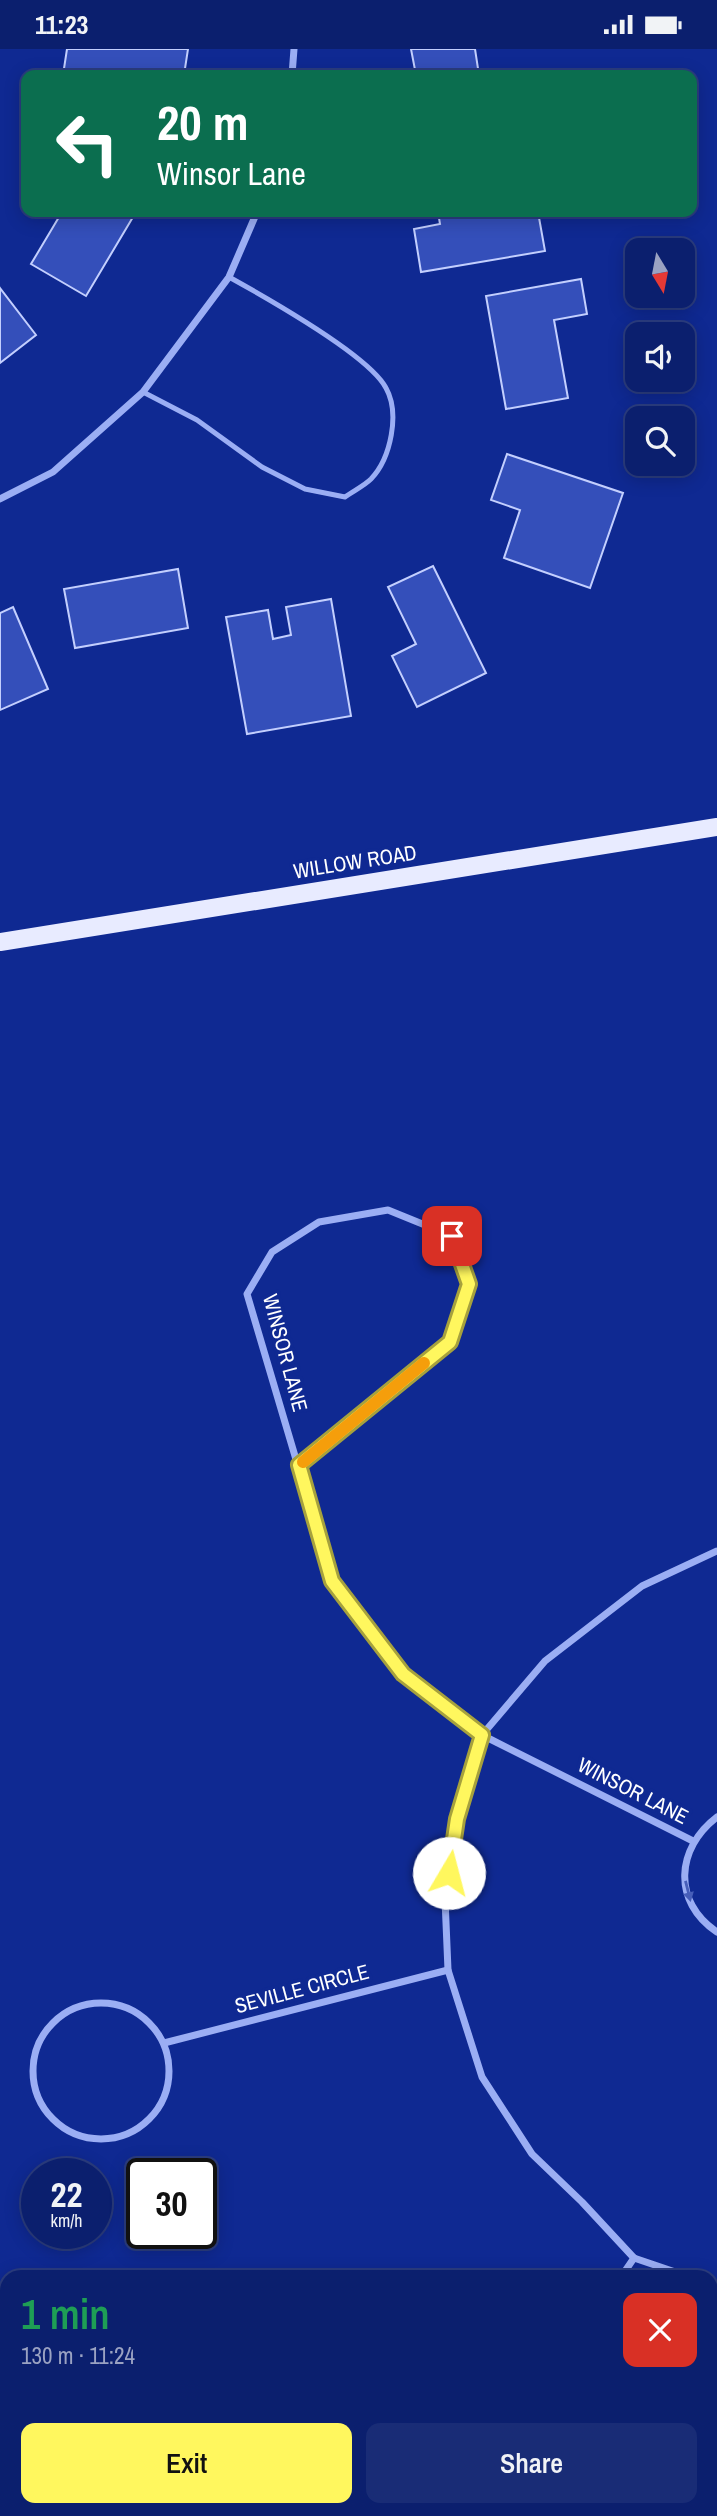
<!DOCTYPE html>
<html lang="en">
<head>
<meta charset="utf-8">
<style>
  :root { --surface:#0b1f6e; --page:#192c76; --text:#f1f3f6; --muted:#9aa2c2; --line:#2b3d81; --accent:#fff75e }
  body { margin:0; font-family:"Archivo Narrow",sans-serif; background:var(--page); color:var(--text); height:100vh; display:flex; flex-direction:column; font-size:26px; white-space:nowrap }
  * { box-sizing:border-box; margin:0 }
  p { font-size:23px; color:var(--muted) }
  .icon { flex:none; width:38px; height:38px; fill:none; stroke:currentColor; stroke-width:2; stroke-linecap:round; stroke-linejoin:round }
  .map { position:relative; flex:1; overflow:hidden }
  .details { position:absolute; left:0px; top:2221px; width:718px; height:247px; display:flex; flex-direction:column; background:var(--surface); border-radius:21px 21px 0 0; box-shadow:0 4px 18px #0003,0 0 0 2px var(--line) }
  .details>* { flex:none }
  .hud { position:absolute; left:21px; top:21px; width:676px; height:147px; border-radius:14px; box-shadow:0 4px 18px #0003,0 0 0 2px var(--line); background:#0b6e4f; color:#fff; overflow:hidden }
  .needle { width:46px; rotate:170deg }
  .fabs { position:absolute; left:625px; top:189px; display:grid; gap:14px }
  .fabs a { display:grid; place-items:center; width:70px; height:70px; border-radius:14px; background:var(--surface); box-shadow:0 4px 18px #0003,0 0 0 2px var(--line); font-size:35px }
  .speed { position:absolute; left:21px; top:2109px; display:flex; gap:14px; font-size:35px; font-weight:700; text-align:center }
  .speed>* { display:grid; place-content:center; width:91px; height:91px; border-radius:50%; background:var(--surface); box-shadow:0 4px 18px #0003,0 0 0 2px var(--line); line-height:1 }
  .speed small { font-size:18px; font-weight:400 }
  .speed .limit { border:4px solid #111; border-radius:10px; background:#fff; color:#111 }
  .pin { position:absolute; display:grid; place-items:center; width:60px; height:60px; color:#fff; margin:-30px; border-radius:14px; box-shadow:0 4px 10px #0006 }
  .me { position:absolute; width:77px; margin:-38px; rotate:8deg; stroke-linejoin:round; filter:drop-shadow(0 0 5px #0008) }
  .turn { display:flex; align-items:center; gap:24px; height:147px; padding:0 21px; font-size:32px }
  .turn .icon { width:91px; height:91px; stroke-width:2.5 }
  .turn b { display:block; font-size:49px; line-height:60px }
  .round { display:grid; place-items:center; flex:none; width:74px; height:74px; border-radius:14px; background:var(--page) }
  .summary { display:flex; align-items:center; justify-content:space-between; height:119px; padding:0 21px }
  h1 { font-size:42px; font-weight:600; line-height:52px; color:#1e9e55 }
  .action { display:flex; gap:14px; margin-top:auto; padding:14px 21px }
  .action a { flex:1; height:80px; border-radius:14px; background:var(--accent); color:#111; font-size:28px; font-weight:600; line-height:80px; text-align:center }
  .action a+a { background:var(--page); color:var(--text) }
  .status { display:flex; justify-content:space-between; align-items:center; height:49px; padding:0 35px; background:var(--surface); direction:ltr }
  .status svg { height:19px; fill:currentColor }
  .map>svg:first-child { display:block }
  .water { fill:#091c6e; stroke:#8ca4f7; stroke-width:2 }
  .building { fill:#344fba; stroke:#c3cffe; stroke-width:2 }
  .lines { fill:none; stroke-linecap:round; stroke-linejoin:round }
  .lane { stroke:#9baef4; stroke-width:5 }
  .street { stroke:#9baef4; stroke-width:7 }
  .primary { stroke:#e8ebff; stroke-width:18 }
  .oneway { fill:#475eb9 }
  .route-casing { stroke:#a6a13d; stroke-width:18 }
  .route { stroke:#fff75e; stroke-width:12 }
  .slow { stroke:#f59e0b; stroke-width:12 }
  .labels { text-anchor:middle; stroke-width:7; stroke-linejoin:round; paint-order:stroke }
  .street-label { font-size:21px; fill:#fff; stroke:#0f2992 }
</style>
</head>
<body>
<div class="status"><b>11:23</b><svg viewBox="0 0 49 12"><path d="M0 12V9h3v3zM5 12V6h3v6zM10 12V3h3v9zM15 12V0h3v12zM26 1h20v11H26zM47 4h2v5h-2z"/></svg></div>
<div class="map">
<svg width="717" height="2467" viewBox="0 0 717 2467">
  <rect width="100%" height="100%" fill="#0f2992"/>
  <g class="water">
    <path d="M711,2375L717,2376V2467H608L616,2461L710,2460Z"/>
    <path d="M7,2380V2460L268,2461L263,2467H0V2381Z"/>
  </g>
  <g class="building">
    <path d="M67,0H188L184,26H63Z"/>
    <path d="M411,0H475L479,26H416Z"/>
    <path d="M62,163H136L86,247L31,215Z"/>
    <path d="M438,163H538L545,202L421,223L414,180L440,175Z"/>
    <path d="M581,230L587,265L554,271L568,349L506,360L486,247Z"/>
    <path d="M0,239L36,286L0,314Z"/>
    <path d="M507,405L623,444L590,539L504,509L520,461L491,451Z"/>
    <path d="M433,517L486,624L417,658L392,607L416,595L388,538Z"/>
    <path d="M178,520L188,579L75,599L64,540Z"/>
    <path d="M331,550L351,667L247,685L226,568L268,561L273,590L291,586L286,558Z"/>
    <path d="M13,558L48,640L0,661V564Z"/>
  </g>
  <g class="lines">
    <path class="lane" d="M143,343L197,371L262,418L305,440L345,448C353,442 364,437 371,430C391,409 400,364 386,339C369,306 265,248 229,228"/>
    <g class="street">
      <path d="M292,26L294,0"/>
      <path d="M0,450L53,423L143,343L229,228L257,163"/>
      <path d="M299,1416L450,1293L469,1235L452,1187L388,1161L319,1173L272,1203L247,1245L332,1532L403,1624L482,1686L693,1792"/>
      <path d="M717,1768C676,1799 672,1853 717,1883"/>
      <circle cx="101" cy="2022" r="68"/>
      <path d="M164,1994L448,1921"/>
      <path d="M621,2228L634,2209"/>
      <path d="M690,2228L634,2209L582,2153L532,2105L482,2028L448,1921L445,1850L457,1770L482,1686L545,1612L642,1537L717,1502"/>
      <path d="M710,2234L717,2237"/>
      <path d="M448,2467L453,2460"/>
    </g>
    <path class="primary" d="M0,893L717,778"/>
  </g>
  <defs><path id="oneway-solid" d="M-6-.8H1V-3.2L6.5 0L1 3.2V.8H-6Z" transform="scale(1.75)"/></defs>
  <use class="oneway" href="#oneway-solid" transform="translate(688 1842) rotate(76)"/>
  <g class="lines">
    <g class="route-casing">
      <path id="route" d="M449,1824L457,1770L482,1686L403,1625L332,1532L299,1416L450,1293L469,1235L452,1187"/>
    </g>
    <use href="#route" class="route"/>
    <path class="slow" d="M303,1413L424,1314"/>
  </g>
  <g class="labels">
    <g class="street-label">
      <text transform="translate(355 813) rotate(-9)" y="7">WILLOW ROAD</text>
      <text transform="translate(285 1304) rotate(75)" y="7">WINSOR LANE</text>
      <text transform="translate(633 1742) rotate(27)" y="7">WINSOR LANE</text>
      <text transform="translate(302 1940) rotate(-15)" y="7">SEVILLE CIRCLE</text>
    </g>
  </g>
</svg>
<div class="fabs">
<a><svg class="needle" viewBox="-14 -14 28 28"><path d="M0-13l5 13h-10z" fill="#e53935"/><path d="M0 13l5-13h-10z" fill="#9aa2c2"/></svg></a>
<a><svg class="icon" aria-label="sound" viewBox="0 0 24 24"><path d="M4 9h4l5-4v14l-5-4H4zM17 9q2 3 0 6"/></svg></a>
<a><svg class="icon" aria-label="search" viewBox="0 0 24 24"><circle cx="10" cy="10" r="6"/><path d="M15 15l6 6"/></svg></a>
</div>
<div class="speed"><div>22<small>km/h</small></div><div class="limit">30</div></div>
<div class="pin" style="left:452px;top:1187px;background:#d93025"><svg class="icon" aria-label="arrive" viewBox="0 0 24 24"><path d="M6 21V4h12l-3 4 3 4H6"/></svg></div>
<svg class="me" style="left:449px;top:1824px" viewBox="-20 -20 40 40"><circle r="19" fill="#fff"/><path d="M0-13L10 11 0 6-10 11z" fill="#fff75e"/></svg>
<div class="hud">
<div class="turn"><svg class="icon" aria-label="left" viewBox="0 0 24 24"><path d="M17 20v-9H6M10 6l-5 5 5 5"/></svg><div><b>20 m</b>Winsor Lane</div></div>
</div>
<section class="details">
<div class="summary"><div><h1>1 min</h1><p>130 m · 11:24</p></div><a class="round" style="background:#d93025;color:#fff"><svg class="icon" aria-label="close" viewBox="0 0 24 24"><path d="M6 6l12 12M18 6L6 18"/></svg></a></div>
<div class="action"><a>Exit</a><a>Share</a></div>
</section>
</div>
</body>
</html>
